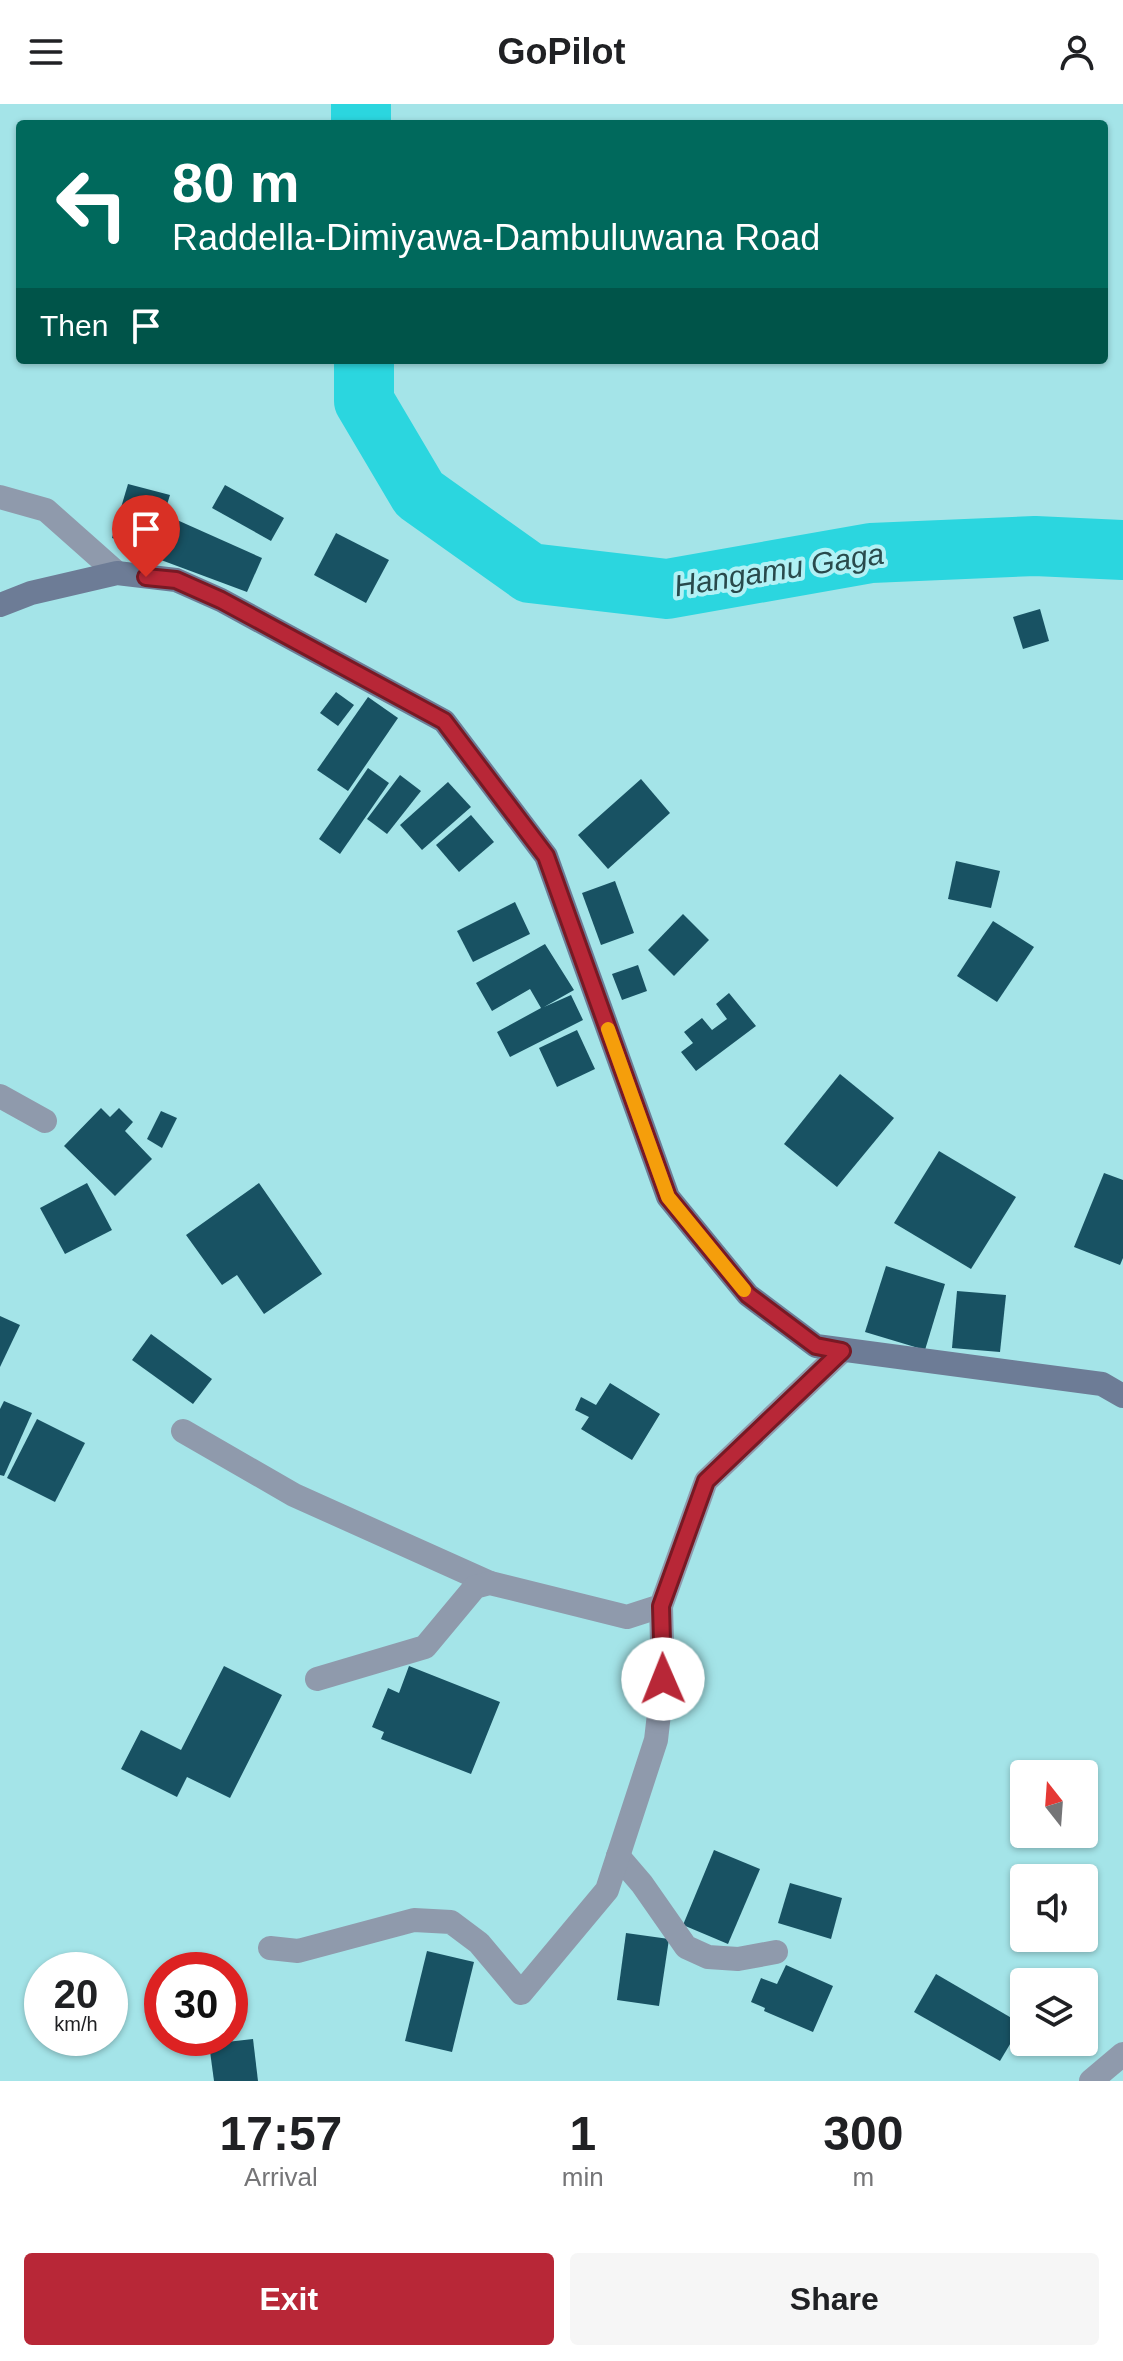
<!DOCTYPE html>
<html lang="en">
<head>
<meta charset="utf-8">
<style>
  :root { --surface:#fff; --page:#f6f6f6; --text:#202124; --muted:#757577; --accent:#b82737 }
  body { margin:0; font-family:Helvetica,sans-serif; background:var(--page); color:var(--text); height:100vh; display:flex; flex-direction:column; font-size:30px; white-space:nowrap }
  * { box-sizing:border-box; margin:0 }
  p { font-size:26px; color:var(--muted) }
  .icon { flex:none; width:44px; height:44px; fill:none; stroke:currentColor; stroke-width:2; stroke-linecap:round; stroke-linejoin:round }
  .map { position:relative; height:1977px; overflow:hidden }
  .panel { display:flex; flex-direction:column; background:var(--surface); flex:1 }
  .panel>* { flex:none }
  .guide { position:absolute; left:16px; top:16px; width:1092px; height:244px; border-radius:8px; box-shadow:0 2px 6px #0004; background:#00695c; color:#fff; overflow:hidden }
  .needle { width:52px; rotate:343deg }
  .tools { position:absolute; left:1010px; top:1656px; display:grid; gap:16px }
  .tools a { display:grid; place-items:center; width:88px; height:88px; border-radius:8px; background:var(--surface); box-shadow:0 2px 6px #0004; font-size:40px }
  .speed { position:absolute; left:24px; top:1848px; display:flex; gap:16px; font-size:40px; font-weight:700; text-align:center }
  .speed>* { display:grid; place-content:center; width:104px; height:104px; border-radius:50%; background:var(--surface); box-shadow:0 2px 6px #0004; line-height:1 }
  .speed small { font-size:20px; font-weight:400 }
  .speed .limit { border:12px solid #d22; background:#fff; color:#111 }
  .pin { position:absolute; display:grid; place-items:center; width:68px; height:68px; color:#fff; margin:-82px -34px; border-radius:50% 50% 50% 0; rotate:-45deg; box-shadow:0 0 8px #0007 }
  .pin .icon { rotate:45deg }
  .me { position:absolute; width:88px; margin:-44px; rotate:359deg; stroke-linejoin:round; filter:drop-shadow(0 0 6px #0008) }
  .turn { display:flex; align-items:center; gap:28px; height:168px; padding:0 24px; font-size:36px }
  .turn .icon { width:104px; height:104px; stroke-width:2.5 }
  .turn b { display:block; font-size:56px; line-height:68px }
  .then { display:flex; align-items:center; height:76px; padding:0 24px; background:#0003; gap:16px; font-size:30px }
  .eta { display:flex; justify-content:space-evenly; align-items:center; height:136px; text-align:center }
  .eta b { font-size:48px; font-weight:700; line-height:56px }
  .button { display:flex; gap:16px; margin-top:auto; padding:16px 24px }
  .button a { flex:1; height:92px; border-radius:8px; background:var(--accent); color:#fff; font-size:32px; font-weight:700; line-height:92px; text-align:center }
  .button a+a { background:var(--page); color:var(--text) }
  header { display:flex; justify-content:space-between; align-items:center; height:104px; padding:0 24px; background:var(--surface); font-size:36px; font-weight:700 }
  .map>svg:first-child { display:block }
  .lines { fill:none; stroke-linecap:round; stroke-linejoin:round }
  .river { stroke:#2bd6df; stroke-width:60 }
  .building { fill:#185263 }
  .street { stroke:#8f9aac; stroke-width:24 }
  .secondary { stroke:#6d7c96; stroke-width:24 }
  .route-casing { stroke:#781924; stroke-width:20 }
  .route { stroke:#b82737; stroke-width:14 }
  .slow { stroke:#f59e0b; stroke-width:14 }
  .labels { text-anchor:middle; stroke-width:8; stroke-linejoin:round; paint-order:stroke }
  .water-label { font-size:30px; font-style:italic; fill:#294a4c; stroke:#b1f1f5 }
</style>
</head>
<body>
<header><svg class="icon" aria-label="menu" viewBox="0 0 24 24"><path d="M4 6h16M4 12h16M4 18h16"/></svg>GoPilot<svg class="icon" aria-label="person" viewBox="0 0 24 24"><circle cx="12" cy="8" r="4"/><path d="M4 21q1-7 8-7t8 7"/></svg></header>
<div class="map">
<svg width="1123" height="1977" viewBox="0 0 1123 1977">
  <rect width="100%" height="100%" fill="#a4e4e8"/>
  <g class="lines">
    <g class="river">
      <path d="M361,0V20"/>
      <path d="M364,256V297L419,390L530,469L667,485L871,449L1035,442L1123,446"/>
    </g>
  </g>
  <g class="building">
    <path d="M128,380L170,391L153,446L112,434Z"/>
    <path d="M225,381L284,414L271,437L212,404Z"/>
    <path d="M177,416L262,454L247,488L161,456Z"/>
    <path d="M336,429L389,456L366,499L314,471Z"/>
    <path d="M1040,505L1049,537L1023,545L1013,513Z"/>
    <path d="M336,588L354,601L338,622L320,609Z"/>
    <path d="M368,593L398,614L348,687L317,666Z"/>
    <path d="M368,664L389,679L340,750L319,735Z"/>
    <path d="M400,671L421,687L387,730L367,715Z"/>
    <path d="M641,675L670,709L608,765L578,731Z"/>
    <path d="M448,678L471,703L422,746L400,721Z"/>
    <path d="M471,711L494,738L459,768L436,741Z"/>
    <path d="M956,757L1000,767L991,804L948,795Z"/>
    <path d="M615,777L634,829L601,841L582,789Z"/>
    <path d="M515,798L530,830L473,858L457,827Z"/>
    <path d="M683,810L709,836L674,872L648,846Z"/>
    <path d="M993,817L1034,843L997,898L957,872Z"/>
    <path d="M545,840L574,886L544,903L571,891L583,916L510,953L497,928L541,904L530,885L492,907L476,879Z"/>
    <path d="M638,861L647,887L622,896L612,870Z"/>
    <path d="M729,889L756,922L696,967L681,948L693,939L684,928L702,914L712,926L727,915L716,900Z"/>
    <path d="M577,926L595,965L557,983L539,944Z"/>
    <path d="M840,970L894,1014L837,1083L784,1040Z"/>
    <path d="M101,1004L110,1013L119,1004L133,1018L125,1027L152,1055L115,1092L64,1042Z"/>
    <path d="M161,1007L177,1014L162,1044L147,1035Z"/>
    <path d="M939,1047L1016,1093L971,1165L894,1119Z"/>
    <path d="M1104,1069L1123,1076V1154L1120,1161L1074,1143Z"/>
    <path d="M87,1079L112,1126L65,1150L40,1104Z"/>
    <path d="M259,1079L322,1170L264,1210L237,1171L222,1181L186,1131Z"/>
    <path d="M886,1162L945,1180L925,1246L865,1228Z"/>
    <path d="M957,1187L1006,1191L1000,1248L952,1244Z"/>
    <path d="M0,1212L20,1221L0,1263Z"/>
    <path d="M151,1230L212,1275L193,1300L132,1256Z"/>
    <path d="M610,1279L660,1310L632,1356L581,1325L589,1313L575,1306L581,1293L596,1301Z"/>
    <path d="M4,1297L32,1309L4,1372L0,1371V1305Z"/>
    <path d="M37,1315L85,1339L55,1398L7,1374Z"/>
    <path d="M224,1562L282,1591L230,1694L187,1673L177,1693L121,1665L141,1626L181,1646Z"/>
    <path d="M409,1562L500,1598L471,1670L381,1635L384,1628L372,1623L388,1584L399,1589Z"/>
    <path d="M714,1746L760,1765L728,1840L683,1821Z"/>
    <path d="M790,1779L842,1794L831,1835L778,1819Z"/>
    <path d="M626,1829L669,1835L659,1902L617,1896Z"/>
    <path d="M427,1847L474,1858L452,1948L405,1937Z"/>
    <path d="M786,1861L833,1882L813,1928L764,1907L765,1904L751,1898L761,1874L777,1880Z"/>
    <path d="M936,1870L1022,1920L1000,1957L914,1908Z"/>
    <path d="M253,1935L258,1977H214L209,1940Z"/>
  </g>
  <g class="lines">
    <g class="street">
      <path d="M0,393L46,406L117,469"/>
      <path d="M0,992L45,1017"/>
      <path d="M183,1327L294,1391L490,1479"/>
      <path d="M317,1575L425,1543L475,1483L490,1479L627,1513L661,1502L706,1377L842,1247"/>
      <path d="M618,1752L642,1780L686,1843L708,1853L738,1855L776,1848"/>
      <path d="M270,1844L298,1847L414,1816L451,1818L479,1839L521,1889L607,1786L656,1636L663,1575L661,1502"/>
      <path d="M1091,1977L1123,1950"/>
    </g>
    <path class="secondary" d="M0,501L31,489L117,469L176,476L221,496L444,617L546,752L668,1093L748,1191L816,1242L1102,1280L1123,1292"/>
  </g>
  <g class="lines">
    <g class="route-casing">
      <path id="route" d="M146,473L176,476L221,496L444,617L546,752L668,1093L748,1191L816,1242L842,1247L706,1377L661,1502L663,1575"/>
    </g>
    <use href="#route" class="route"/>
    <path class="slow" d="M608,925L668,1093L744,1186"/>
  </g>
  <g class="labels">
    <g class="water-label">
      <text transform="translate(779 466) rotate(-9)" y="10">Hangamu Gaga</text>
    </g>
  </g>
</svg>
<div class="tools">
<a><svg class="needle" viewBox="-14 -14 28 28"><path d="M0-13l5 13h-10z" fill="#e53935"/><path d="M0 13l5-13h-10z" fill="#757577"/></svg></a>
<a><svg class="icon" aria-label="sound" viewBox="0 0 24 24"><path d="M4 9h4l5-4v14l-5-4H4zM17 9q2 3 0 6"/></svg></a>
<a><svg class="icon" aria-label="layers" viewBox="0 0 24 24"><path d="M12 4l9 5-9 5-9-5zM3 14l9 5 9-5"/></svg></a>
</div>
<div class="speed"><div>20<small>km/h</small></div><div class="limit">30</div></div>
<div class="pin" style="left:146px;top:473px;background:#d93025"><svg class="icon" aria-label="arrive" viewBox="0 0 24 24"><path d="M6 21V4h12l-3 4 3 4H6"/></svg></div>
<svg class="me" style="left:663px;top:1575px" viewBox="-20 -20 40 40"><circle r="19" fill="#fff"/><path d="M0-13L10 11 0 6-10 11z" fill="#b82737"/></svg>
<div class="guide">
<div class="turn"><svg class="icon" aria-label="left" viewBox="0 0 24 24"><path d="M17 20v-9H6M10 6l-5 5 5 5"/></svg><div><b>80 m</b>Raddella-Dimiyawa-Dambuluwana Road</div></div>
<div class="then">Then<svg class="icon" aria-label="arrive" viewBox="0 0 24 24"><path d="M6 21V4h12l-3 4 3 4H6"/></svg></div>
</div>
</div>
<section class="panel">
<div class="eta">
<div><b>17:57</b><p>Arrival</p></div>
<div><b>1</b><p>min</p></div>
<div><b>300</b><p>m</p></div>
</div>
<div class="button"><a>Exit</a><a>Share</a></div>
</section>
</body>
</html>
